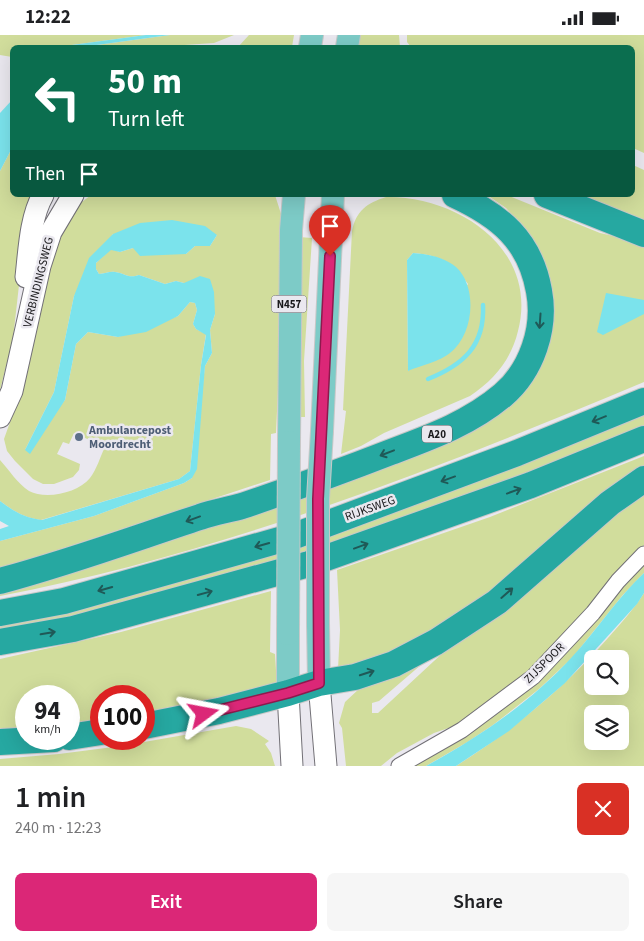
<!DOCTYPE html>
<html lang="en">
<head>
<meta charset="utf-8">
<style>
  :root { --surface:#fff; --page:#f6f6f6; --text:#202124; --muted:#757577; --accent:#db2777 }
  body { margin:0; font-family:"Source Sans 3",sans-serif; background:var(--page); color:var(--text); height:100vh; display:flex; flex-direction:column; font-size:19px; white-space:nowrap }
  * { box-sizing:border-box; margin:0 }
  p { font-size:16px; color:var(--muted) }
  .icon { flex:none; width:28px; height:28px; fill:none; stroke:currentColor; stroke-width:2; stroke-linecap:round; stroke-linejoin:round }
  .map { position:relative; height:731px; overflow:hidden }
  .side { display:flex; flex-direction:column; background:var(--surface); flex:1 }
  .side>* { flex:none }
  .guide { position:absolute; left:10px; top:10px; width:625px; height:152px; border-radius:8px; box-shadow:0 5px 20px #0002; background:#0b6e4f; color:#fff; overflow:hidden }
  .fabs { position:absolute; left:584px; top:615px; display:grid; gap:10px }
  .fabs a { display:grid; place-items:center; width:45px; height:45px; border-radius:8px; background:var(--surface); box-shadow:0 5px 20px #0002; font-size:25px }
  .speed { position:absolute; left:15px; top:650px; display:flex; gap:10px; font-size:25px; font-weight:700; text-align:center }
  .speed>* { display:grid; place-content:center; width:65px; height:65px; border-radius:50%; background:var(--surface); box-shadow:0 5px 20px #0002; line-height:1 }
  .speed small { font-size:12px; font-weight:400 }
  .speed .limit { border:8px solid #d22; background:#fff; color:#111 }
  .pin { position:absolute; display:grid; place-items:center; width:42px; height:42px; color:#fff; margin:-51px -21px; border-radius:50% 50% 50% 0; rotate:-45deg; box-shadow:0 0 5px #0007 }
  .pin .icon { rotate:45deg }
  .me { position:absolute; width:55px; margin:-28px; rotate:77deg; stroke-linejoin:round; filter:drop-shadow(0 0 4px #0008) }
  .turn { display:flex; align-items:center; gap:18px; height:105px; padding:0 15px; font-size:22px }
  .turn .icon { width:65px; height:65px; stroke-width:2.5 }
  .turn b { display:block; font-size:35px; line-height:42px }
  .then { display:flex; align-items:center; height:48px; padding:0 15px; background:#0003; gap:10px; font-size:19px }
  .round { display:grid; place-items:center; flex:none; width:52px; height:52px; border-radius:8px; background:var(--page) }
  .head { display:flex; align-items:center; justify-content:space-between; height:85px; padding:0 15px }
  h1 { font-size:30px; font-weight:600; line-height:38px }
  .cta { display:flex; gap:10px; margin-top:auto; padding:10px 15px }
  .cta a { flex:1; height:58px; border-radius:8px; background:var(--accent); color:#fff; font-size:20px; font-weight:600; line-height:58px; text-align:center }
  .cta a+a { background:var(--page); color:var(--text) }
  .status { display:flex; justify-content:space-between; align-items:center; height:35px; padding:0 25px; background:var(--surface); direction:ltr }
  .status svg { height:14px; fill:currentColor }
  .map>svg:first-child { display:block }
  .green { fill:#d1dd9c; fill-rule:evenodd }
  .water { fill:#7be3ec }
  .lines { fill:none; stroke-linecap:round; stroke-linejoin:round }
  .stream { stroke:#7be3ec; stroke-width:4.5 }
  .street-casing { stroke:#727076; stroke-width:17 }
  .secondary-casing { stroke:#727076; stroke-width:23 }
  .primary-casing { stroke:#c8c8c8; stroke-width:24 }
  .highway-casing { stroke:#c8c8c8; stroke-width:28 }
  .street { stroke:#fff; stroke-width:15 }
  .secondary { stroke:#fff; stroke-width:21 }
  .primary { stroke:#7dcbc7; stroke-width:22 }
  .highway { stroke:#26a8a1; stroke-width:26 }
  .primary-bridge-casing { stroke:#c8c8c8; stroke-width:24; stroke-linecap:butt }
  .primary-bridge { stroke:#7dcbc7; stroke-width:22 }
  .oneway { stroke:#1f5957 }
  .route-casing { stroke:#8e194d; stroke-width:12 }
  .route { stroke:#db2777; stroke-width:9 }
  .service-dot { fill:#5c6f8a; stroke:#eae8ef; stroke-width:2 }
  .labels { text-anchor:middle; stroke-width:5; stroke-linejoin:round; paint-order:stroke }
  .shield { fill:#eae8ef; stroke:#58565b; stroke-width:1 }
  .shield-label { font-size:11px; font-weight:bold; fill:#19181b }
  .street-label { font-size:12px; fill:#19181b; stroke:#eae8ef }
  .service-label { font-size:12px; font-weight:bold; fill:#4e5e75; stroke:#eae8ef; text-anchor:start }
</style>
</head>
<body>
<div class="status"><b>12:22</b><svg viewBox="0 0 49 12"><path d="M0 12V9h3v3zM5 12V6h3v6zM10 12V3h3v9zM15 12V0h3v12zM26 1h20v11H26zM47 4h2v5h-2z"/></svg></div>
<div class="map">
<svg width="644" height="731" viewBox="0 0 644 731">
  <rect width="100%" height="100%" fill="#eae8ef"/>
  <g class="green">
    <path d="M0,0H146L57,12H12V22L0,20Z"/>
    <path d="M170,0H234L214,8L155,12H82Z"/>
    <path d="M249,0H294L292,12H238Z"/>
    <path d="M358,0H399L400,12H356Z"/>
    <path d="M407,0H644V118L633,113L632,12H411L407,7Z"/>
    <path d="M12,113V160H36L23,214L13,304L0,355V136Z"/>
    <path d="M633,130L644,135V186L581,160H632Z"/>
    <path d="M91,160H275L282,182L280,310L276,398L271,399L270,445L0,534V506L94,481L184,448L192,443L205,331L212,318L210,295L215,279L184,248L176,246L165,249L139,240C128,244 125,238 115,237C110,236 105,239 99,239L96,234V228L111,214L120,217L133,213L186,219L195,211H210L217,200L113,199L74,261L54,357L25,415L65,365L76,309L88,297L118,302L178,281L190,267L195,268L197,275L193,289L196,294L206,299L201,330L190,436L179,444L41,485C25,483 13,476 0,466V425C9,435 18,449 29,456C46,465 78,458 90,443C97,434 100,422 105,412L74,398L69,409L63,407L57,419L80,429L79,435L73,442L54,449H43L33,444L15,426L7,416L4,404L24,348L50,216L78,170Z"/>
    <path d="M487,160H507L600,198L644,208V347C433,435 225,518 0,561V553L106,520L171,506L492,383L552,259L547,232L527,196L506,173Z"/>
    <path d="M386,162C459,161 539,215 518,296C511,325 494,345 470,361L384,398L361,411L341,419L346,376L343,375L352,196C356,176 367,168 386,162ZM413,218C442,221 451,226 468,249L408,336L407,225Z"/>
    <path d="M299,202L312,203L304,326L305,382H299Z"/>
    <path d="M644,375V392L468,461L265,530L62,584L0,597V589Z"/>
    <path d="M644,421V433L500,554L392,621L338,634L340,595L337,535L490,482Z"/>
    <path d="M644,458V510L634,519L600,557L562,605L526,642L463,688L434,698L397,718L381,731H346L342,693L339,688L345,667L360,653L422,629L379,666L372,668V678H378L448,613Z"/>
    <path d="M644,529V538L622,561L573,622L539,654L493,690L466,708L426,731H410L457,705L501,676L544,640L623,548Z"/>
    <path d="M271,556L270,617L275,619L277,652L144,680V661H101V687L69,691V661H26V695L0,697V624L121,597Z"/>
    <path d="M644,558V731H456C513,695 564,653 608,603C621,588 634,574 644,558ZM592,624H620V651H592ZM592,679H620V706H592Z"/>
    <path d="M236,691L251,694L269,706L265,709L271,718L275,731H0V724L59,719L121,711Z"/>
  </g>
  <g class="water">
    <path d="M146,0H170L82,12H57Z"/>
    <path d="M12,65V113L0,136V78Z"/>
    <path d="M172,185L205,191L217,200L210,211H195L186,219L140,221L133,213L120,217L111,215L96,228V234L99,239C105,239 110,236 115,237C125,238 128,244 139,240L165,249L176,246L184,248L200,241L210,244L214,257L215,279L210,295L212,318L205,331L197,434L192,443L184,448L94,481L0,506V494L9,491L0,486V466C13,476 25,483 42,485L179,444L190,436L201,330L206,300L196,294L193,289L197,275L195,268L190,267L178,281L146,297L118,302L88,297L76,309L65,365L30,419L25,415L54,357L74,261L89,223L113,199L140,188Z"/>
    <path d="M413,218C428,219 444,222 456,232C478,252 474,300 450,318C441,326 419,331 408,336L407,225Z"/>
    <path d="M606,258L644,265V279L603,300L597,297Z"/>
    <path d="M644,538V558L637,569L565,648L509,696L456,731H426C479,702 531,667 572,622C597,595 617,563 644,538Z"/>
  </g>
  <g class="lines">
    <path class="stream" d="M428,344C463,330 485,311 483,270"/>
    <g class="street-casing">
      <path id="street" d="M399,731L462,695L533,642L593,578L618,546L644,519"/>
    </g>
    <g class="secondary-casing">
      <g id="secondary">
        <path d="M26,242C29,216 30,183 43,160"/>
        <path d="M0,382L12,356L40,231L51,197L73,160"/>
        <path d="M319,648L326,731"/>
        <path d="M288,658L292,731"/>
      </g>
    </g>
    <g class="primary-casing">
      <g id="primary">
        <path d="M310,12L312,0"/>
        <path d="M347,12L349,0"/>
        <path d="M322,396L333,160"/>
        <path d="M289,407L291,195L294,160"/>
        <path d="M318,588L319,648"/>
        <path d="M288,658V599"/>
      </g>
    </g>
    <g class="highway-casing">
      <g id="highway">
        <path d="M547,160L644,199"/>
        <path d="M0,546C68,528 133,504 200,482C214,477 228,475 242,471C292,454 342,436 391,417C431,402 470,388 503,360C532,335 546,293 539,256C530,205 500,181 455,160"/>
        <path d="M0,578L64,566L297,500L517,418L644,366"/>
        <path d="M0,607L73,594L309,529L531,450L644,404"/>
        <path d="M144,691L219,676L288,658L319,648L355,642L394,629L436,607L497,567L610,468L644,444"/>
        <path d="M69,702L101,697"/>
        <path d="M0,707L54,704"/>
      </g>
    </g>
    <use href="#street" class="street"/>
    <use href="#secondary" class="secondary"/>
    <use href="#primary" class="primary"/>
    <use href="#highway" class="highway"/>
    <g class="primary-bridge-casing">
      <g id="primary-bridge">
        <path d="M318,588V464L322,396"/>
        <path d="M288,599L289,407"/>
      </g>
    </g>
    <use href="#primary-bridge" class="primary-bridge"/>
  </g>
  <defs><path id="oneway-shaft" d="M-6 0H5M1.5-3L5.5 0L1.5 3" fill="none" stroke-width="1.6" stroke-linecap="round" stroke-linejoin="round" transform="scale(1.25)"/></defs>
  <g class="oneway">
    <use href="#oneway-shaft" transform="translate(540 286) rotate(94)"/>
    <use href="#oneway-shaft" transform="translate(599 384) rotate(158)"/>
    <use href="#oneway-shaft" transform="translate(387 418) rotate(159)"/>
    <use href="#oneway-shaft" transform="translate(448 444) rotate(160)"/>
    <use href="#oneway-shaft" transform="translate(514 456) rotate(-20)"/>
    <use href="#oneway-shaft" transform="translate(193 484) rotate(160)"/>
    <use href="#oneway-shaft" transform="translate(262 510) rotate(164)"/>
    <use href="#oneway-shaft" transform="translate(361 511) rotate(-20)"/>
    <use href="#oneway-shaft" transform="translate(105 554) rotate(164)"/>
    <use href="#oneway-shaft" transform="translate(205 558) rotate(-15)"/>
    <use href="#oneway-shaft" transform="translate(507 558) rotate(-41)"/>
    <use href="#oneway-shaft" transform="translate(48 598) rotate(-10)"/>
    <use href="#oneway-shaft" transform="translate(367 638) rotate(-18)"/>
  </g>
  <g class="lines">
    <g class="route-casing">
      <path id="route" d="M204,679L288,658L319,648L318,464L330,221"/>
    </g>
    <use href="#route" class="route"/>
  </g>
  <circle class="service-dot" cx="79" cy="402" r="5"/>
  <g class="labels">
    <g class="shield">
      <rect x="271.5" y="260.5" width="35" height="17" rx="4"/>
      <rect x="422" y="390.5" width="30" height="17" rx="4"/>
    </g>
    <g class="shield-label">
      <text x="289" y="273">N457</text>
      <text x="437" y="403">A20</text>
    </g>
    <g class="street-label">
      <text transform="translate(38 247) rotate(-76)" y="4">VERBINDINGSWEG</text>
      <text transform="translate(370 473) rotate(-20)" y="4">RIJKSWEG</text>
      <text transform="translate(544 628) rotate(-45)" y="4">ZIJSPOOR</text>
    </g>
    <g class="service-label">
      <text x="89" y="399">Ambulancepost<tspan x="89" dy="14">Moordrecht</tspan></text>
    </g>
  </g>
</svg>
<div class="fabs">
<a><svg class="icon" aria-label="search" viewBox="0 0 24 24"><circle cx="10" cy="10" r="6"/><path d="M15 15l6 6"/></svg></a>
<a><svg class="icon" aria-label="layers" viewBox="0 0 24 24"><path d="M12 4l9 5-9 5-9-5zM3 14l9 5 9-5"/></svg></a>
</div>
<div class="speed"><div>94<small>km/h</small></div><div class="limit">100</div></div>
<div class="pin" style="left:330px;top:221px;background:#d93025"><svg class="icon" aria-label="arrive" viewBox="0 0 24 24"><path d="M6 21V4h12l-3 4 3 4H6"/></svg></div>
<svg class="me" style="left:204px;top:679px" viewBox="-20 -20 40 40"><path d="M0-17L14 15 0 8-14 15z" fill="#db2777" stroke="#fff" stroke-width="4"/></svg>
<div class="guide">
<div class="turn"><svg class="icon" aria-label="left" viewBox="0 0 24 24"><path d="M17 20v-9H6M10 6l-5 5 5 5"/></svg><div><b>50 m</b>Turn left</div></div>
<div class="then">Then<svg class="icon" aria-label="arrive" viewBox="0 0 24 24"><path d="M6 21V4h12l-3 4 3 4H6"/></svg></div>
</div>
</div>
<section class="side">
<div class="head"><div><h1>1 min</h1><p>240 m · 12:23</p></div><a class="round" style="background:#d93025;color:#fff"><svg class="icon" aria-label="close" viewBox="0 0 24 24"><path d="M6 6l12 12M18 6L6 18"/></svg></a></div>
<div class="cta"><a>Exit</a><a>Share</a></div>
</section>
</body>
</html>
